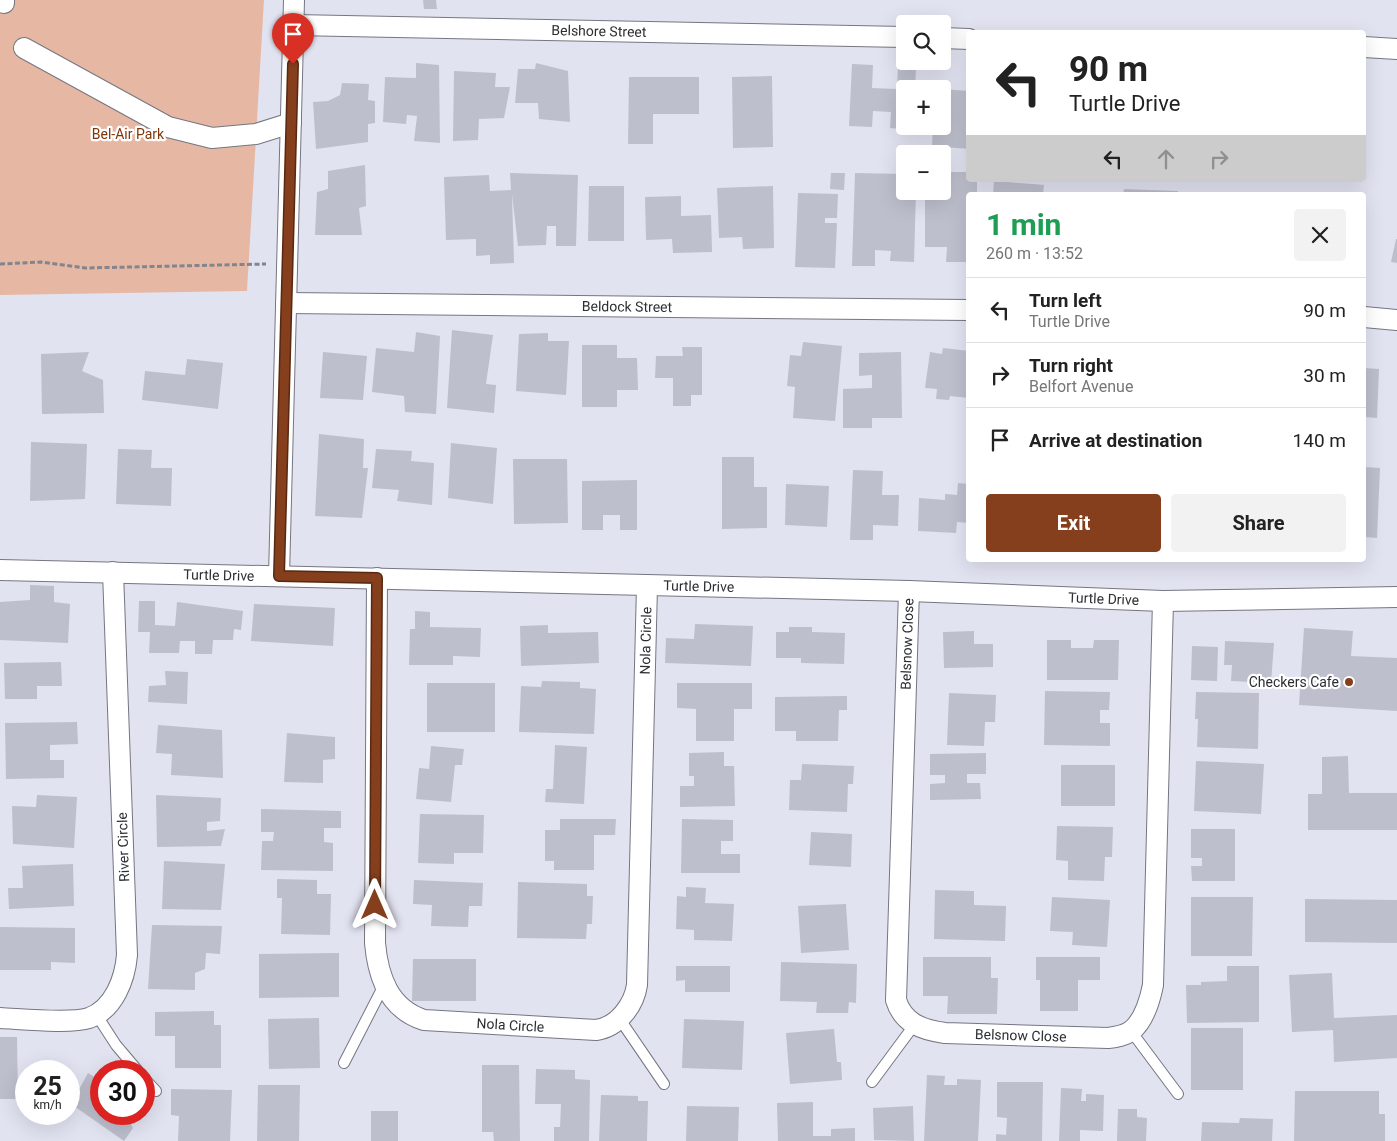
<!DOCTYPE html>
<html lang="en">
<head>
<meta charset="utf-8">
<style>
  :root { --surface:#fff; --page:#f2f2f2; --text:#222; --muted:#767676; --line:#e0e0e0; --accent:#863f1c }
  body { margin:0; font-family:Roboto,sans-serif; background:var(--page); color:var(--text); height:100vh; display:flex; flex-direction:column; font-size:19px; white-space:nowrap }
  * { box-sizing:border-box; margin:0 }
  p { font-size:16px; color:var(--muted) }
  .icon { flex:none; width:28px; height:28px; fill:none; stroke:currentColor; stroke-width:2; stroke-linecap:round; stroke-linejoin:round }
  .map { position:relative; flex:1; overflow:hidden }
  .drawer { position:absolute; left:966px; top:192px; width:400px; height:370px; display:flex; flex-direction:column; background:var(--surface); border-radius:5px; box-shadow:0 5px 20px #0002 }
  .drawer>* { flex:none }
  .top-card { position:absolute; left:966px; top:30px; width:400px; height:152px; border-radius:5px; box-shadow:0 5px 20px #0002; background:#fff; color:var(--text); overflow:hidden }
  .controls { position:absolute; left:896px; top:15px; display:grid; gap:10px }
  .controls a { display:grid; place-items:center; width:55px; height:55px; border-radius:5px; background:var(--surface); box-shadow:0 5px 20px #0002; font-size:25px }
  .speed { position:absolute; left:15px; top:1060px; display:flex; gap:10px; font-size:25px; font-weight:700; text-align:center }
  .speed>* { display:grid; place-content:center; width:65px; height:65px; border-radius:50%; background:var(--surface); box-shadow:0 5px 20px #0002; line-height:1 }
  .speed small { font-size:12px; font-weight:400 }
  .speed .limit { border:8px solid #d22; background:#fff; color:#111 }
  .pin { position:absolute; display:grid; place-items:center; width:42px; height:42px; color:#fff; margin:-51px -21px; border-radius:50% 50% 50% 0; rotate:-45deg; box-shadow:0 0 5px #0007 }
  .pin .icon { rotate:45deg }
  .me { position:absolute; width:55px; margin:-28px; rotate:0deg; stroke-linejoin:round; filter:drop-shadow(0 0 4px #0008) }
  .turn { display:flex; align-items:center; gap:18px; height:105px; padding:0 20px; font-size:22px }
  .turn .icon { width:65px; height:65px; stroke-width:2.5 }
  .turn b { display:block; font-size:35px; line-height:42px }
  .lanes { display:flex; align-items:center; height:48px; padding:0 20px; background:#0003; justify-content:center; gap:25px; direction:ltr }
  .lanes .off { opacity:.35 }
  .round { display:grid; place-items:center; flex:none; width:52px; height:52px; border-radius:5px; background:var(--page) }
  .overview { display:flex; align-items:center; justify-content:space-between; height:85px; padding:0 20px }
  h1 { font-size:30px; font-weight:700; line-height:38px; color:#1e9e55 }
  .button { display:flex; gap:10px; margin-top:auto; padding:10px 20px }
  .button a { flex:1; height:58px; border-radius:5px; background:var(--accent); color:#fff; font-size:20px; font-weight:700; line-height:58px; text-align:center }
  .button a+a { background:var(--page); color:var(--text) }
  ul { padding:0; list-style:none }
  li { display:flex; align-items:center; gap:15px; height:65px; padding:0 20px; border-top:1px solid var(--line) }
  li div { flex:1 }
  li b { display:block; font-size:19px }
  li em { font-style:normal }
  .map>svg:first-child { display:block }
  .green { fill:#e6b8a4 }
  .building { fill:#bebfcd }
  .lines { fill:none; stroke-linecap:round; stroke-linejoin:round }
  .lane-casing { stroke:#757682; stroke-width:12 }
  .street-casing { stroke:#757682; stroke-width:22 }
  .path { stroke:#83848d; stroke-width:3; stroke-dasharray:5 2.5; stroke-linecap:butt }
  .lane { stroke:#fff; stroke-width:10 }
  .street { stroke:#fff; stroke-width:20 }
  .route-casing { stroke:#572912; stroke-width:12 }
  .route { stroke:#863f1c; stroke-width:9 }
  .poi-dot { fill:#863f1c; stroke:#fff; stroke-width:2 }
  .labels { text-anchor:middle; stroke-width:4.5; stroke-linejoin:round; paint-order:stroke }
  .street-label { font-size:14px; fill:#2d2e33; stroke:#fff }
  .park-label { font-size:14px; fill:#803509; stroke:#fff }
  .poi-label { font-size:14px; fill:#2d2e33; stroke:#fff; text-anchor:end }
</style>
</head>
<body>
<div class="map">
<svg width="1397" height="1141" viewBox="0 0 1397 1141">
  <rect width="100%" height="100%" fill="#e2e3f1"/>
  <path class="green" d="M0,0H264L247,291L0,295Z"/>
  <g class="building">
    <path d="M423,0H436L437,9H424Z"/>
    <path d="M416,63L439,65L440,143L414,141L417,116L407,115L406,124L383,122L385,77L416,78Z"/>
    <path d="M536,63L568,71L570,122L539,119L538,103H515L518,69H535Z"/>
    <path d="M852,64L873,65L872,88L897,89L898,67L916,68L915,89H905V126H913V130L890,128L891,112L873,111L872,127L849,126Z"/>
    <path d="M454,71L496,73L495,87H510L504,118L479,119L478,140L453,141Z"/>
    <path d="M772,76L773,147L733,148L732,77Z"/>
    <path d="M629,77H699V114H653V144H628Z"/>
    <path d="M342,83L369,84L368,100L375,101V123L368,124V142L316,149L313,102L328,101L340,95Z"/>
    <path d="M942,89L969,91V149L932,146L933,126H942Z"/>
    <path d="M365,165L366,206L359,208L362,235H315L317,192L328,189V171Z"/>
    <path d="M942,172H969V180H977V195H969V262H946L947,247H925V191H942Z"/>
    <path d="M510,173L578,175L576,246H556V226H547L546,245L518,246L512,194L514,263L490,264V255L476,256V239L446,240L444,177L489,175L490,191L511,190Z"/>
    <path d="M831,173H845L844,190L830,189Z"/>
    <path d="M855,173L905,174V191H916L914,262L890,261L891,251L875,250V266H852Z"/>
    <path d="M994,181L1044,185L1043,195H993Z"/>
    <path d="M589,186H624V241H588Z"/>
    <path d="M773,186L774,248L743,249L742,237L719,238L717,188Z"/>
    <path d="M1124,189L1178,191V195H1123Z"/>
    <path d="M798,193L838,194L837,218H825V223H837L835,268L795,267Z"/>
    <path d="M681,196V216L711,215L712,252L673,253L672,239L646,240L645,197Z"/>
    <path d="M1396,239H1397V263L1391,262Z"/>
    <path d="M452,330L493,335L486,384L496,385L494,413L447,408Z"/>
    <path d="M416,332L440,336L436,414L405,412L404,396L372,392L376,348L414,352Z"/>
    <path d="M548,333V341H569L566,395L516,391L519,334Z"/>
    <path d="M803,342L842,346L835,421L793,418L795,387L787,386L790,355L801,356Z"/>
    <path d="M582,345H617V358H637L638,390H617V407H582Z"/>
    <path d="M682,347H702V395H691V406H673V378H655L656,356H683Z"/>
    <path d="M943,348L969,351V398L950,396L949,400L936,399L937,389L925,388L930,352L942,354Z"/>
    <path d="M89,352L82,371L103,380L104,413L42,414L41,354Z"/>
    <path d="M323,352L367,356L363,400L320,398Z"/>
    <path d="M901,352L902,418H872V428H843V389L872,388V375L859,376V353Z"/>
    <path d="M187,359L223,363L218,409L142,400L145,371L185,375Z"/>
    <path d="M1364,368L1379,369L1377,418L1364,417Z"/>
    <path d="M319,434L364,439L363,468H368L362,518L315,516Z"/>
    <path d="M31,442L87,444L85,499L30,501Z"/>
    <path d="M451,443L497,448L493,504L448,498Z"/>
    <path d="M118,449L152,450L151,468H172L171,506L116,504Z"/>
    <path d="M376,449L412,451L411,461L434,463L432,505L397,501L399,490L372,488Z"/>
    <path d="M722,457H754V487H767V528L722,529Z"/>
    <path d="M513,459H567L568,523L514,524Z"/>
    <path d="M1364,467L1380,468L1377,538L1364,537Z"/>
    <path d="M853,470L883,471L882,495H899L898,526L873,525V540H850Z"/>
    <path d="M637,480V530H620V515H603V530H582V481Z"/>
    <path d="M958,483L969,484V523L957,522L956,533L918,531L919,498L945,500V494L957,495Z"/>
    <path d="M786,484L829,486L827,527L785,525Z"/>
    <path d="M30,585L54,586V602L70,604L68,643L0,640V602L30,600Z"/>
    <path d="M139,601H155V625L175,626L177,602L243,611L241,630L234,629L233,640H213L212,654H195V641H180L179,653H149L150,632H138Z"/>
    <path d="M254,604L335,608L333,646L251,641Z"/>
    <path d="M415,611L430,612V627L481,628L480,657L453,656V665H409L410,629H415Z"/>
    <path d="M695,624L753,626L751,666L665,663L666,638L694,639Z"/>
    <path d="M548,625V633L598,632L599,663L521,666L520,626Z"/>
    <path d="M789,627H812V632L845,633L844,664L801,663V658H776V632H789Z"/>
    <path d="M1304,628L1353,631L1351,656L1397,658V711L1299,705Z"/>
    <path d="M974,631V644H993V667L944,668L943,632Z"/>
    <path d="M1047,640H1071V648H1093L1094,640H1119L1118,680H1047Z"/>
    <path d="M1225,641L1274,643L1271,683L1231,681L1232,665H1224Z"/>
    <path d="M1192,646L1218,647L1217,681L1191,680Z"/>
    <path d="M61,662L62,686H37V699H5L4,663Z"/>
    <path d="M165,671L188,672L187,704L148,702L149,686L166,685Z"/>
    <path d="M542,681L580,682V688L596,689L594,734L519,732L521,686L541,687Z"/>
    <rect x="427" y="683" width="68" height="49"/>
    <path d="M677,683H752V709H734V741H696V709L677,708Z"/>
    <path d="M1045,691L1110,692L1109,710H1100V723H1110V746L1044,745Z"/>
    <path d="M1196,692L1259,693L1258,749L1197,747L1198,719H1195Z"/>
    <path d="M949,693L996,695L995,722H985L984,746L947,745Z"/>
    <path d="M847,696V710H839L838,741H796V731H775V697Z"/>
    <path d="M77,722L78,744L50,745V760H64V778L6,779L5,723Z"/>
    <path d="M158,725L222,730L223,778L171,775L172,754L156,753Z"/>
    <path d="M287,733L335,737V759L323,760V783L284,782Z"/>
    <path d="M555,745L587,747L584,804L545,802L546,789H553Z"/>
    <path d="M431,746L464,749L462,765H455L451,802L416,799L419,768L429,769Z"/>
    <path d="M724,752V766H734L735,806L680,807V786H694V776H689V753Z"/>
    <path d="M986,753V774H967V783H980L981,799L930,800V784L945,783V775H930V754Z"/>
    <path d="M1348,756L1349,793H1397V830H1308V794H1322V757Z"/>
    <path d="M1196,761L1264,764L1261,814L1194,811Z"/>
    <path d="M802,764L854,766L853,784H848L847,812L789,810L790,780H801Z"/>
    <rect x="1061" y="765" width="54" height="41"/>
    <path d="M37,795L77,797L74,848L13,844L12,806L36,807Z"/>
    <path d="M156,795L221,798L220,821L207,822V831L225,829L221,846L157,847Z"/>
    <path d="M261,809L341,811V828H324V842L333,843V871L261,870L262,841H273L274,832H261Z"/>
    <path d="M420,814L484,815L483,853H454V864L418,863Z"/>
    <path d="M560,819H616L615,835H594V870H554V861H545V830H560Z"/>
    <path d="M682,819L733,820V841H721V854H740V873H681Z"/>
    <path d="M1057,826L1113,827L1112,857H1105L1104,881L1068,880V861L1056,860Z"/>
    <path d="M1191,829H1235V881H1192L1191,866H1202V858H1191Z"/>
    <path d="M811,832L852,834L851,867L809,865Z"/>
    <path d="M164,861L225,864L221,910L162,909Z"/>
    <path d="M73,864L74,906L9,909L8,888H23L22,866Z"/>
    <path d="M277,879L317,880V894H331L330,935L281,934L282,898H277Z"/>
    <path d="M414,880L483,883L482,906H469L468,927L431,926L432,905L413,904Z"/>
    <path d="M518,882L587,884V896H593L592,924H587L586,939L517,938Z"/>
    <path d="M686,887L706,888L705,903L734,904L732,941L694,940V930L676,929L677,896L686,897Z"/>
    <path d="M935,890L974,891V905L1006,906L1005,941L934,939Z"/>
    <path d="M1052,897L1110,900L1107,947L1072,945L1073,932L1050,931Z"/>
    <path d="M1191,897H1253L1252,956H1191Z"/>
    <path d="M1305,899L1397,900V943L1305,942Z"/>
    <path d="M846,904L849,950L801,953L798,906Z"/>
    <path d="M152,925L222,926L220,954L206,953L205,969L195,973V990L148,989Z"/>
    <path d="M0,927L75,928V963L51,962V970H0Z"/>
    <path d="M339,953V997L259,998V954Z"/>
    <path d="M923,957H991V978H998L997,1014H947L948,996H923Z"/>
    <path d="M1036,957H1100V980H1078V1011H1040V980H1036Z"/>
    <path d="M413,959H476V1001H412Z"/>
    <path d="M781,962L857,964L856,1003L849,1002L848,1013H816L817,1002L780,1001Z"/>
    <path d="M676,966H730V992H685V980L676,981Z"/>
    <path d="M1227,966H1259V1022L1187,1023L1186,985H1201V982L1227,981Z"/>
    <path d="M1332,973L1334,1018L1397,1015V1058L1334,1062L1333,1030L1292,1032L1289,975Z"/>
    <path d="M214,1011V1025H221V1068H175V1036H155V1012Z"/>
    <path d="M319,1018L320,1068L269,1069L268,1019Z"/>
    <path d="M684,1019L744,1021L742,1070L682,1068Z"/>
    <rect x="1191" y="1028" width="52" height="62"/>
    <path d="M834,1029L837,1062H841L842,1080L790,1084L786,1033Z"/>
    <path d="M0,1037H17L18,1099H0Z"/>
    <path d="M482,1065H519L520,1141H494L493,1132H482Z"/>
    <path d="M536,1069L575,1070V1079L590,1080L589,1141H554V1127H560L561,1104H535Z"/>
    <path d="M88,1073L101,1081V1114H132L129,1120L133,1128L124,1141L71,1104Z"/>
    <path d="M927,1075L945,1076L944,1085H957V1079L981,1080L978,1141H924Z"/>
    <path d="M997,1082H1043L1042,1141H996V1134L1006,1135L1007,1118L997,1117Z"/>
    <path d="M258,1085H300L299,1141H257Z"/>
    <path d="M1061,1088L1082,1089L1081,1101H1086V1094L1104,1095L1103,1131L1080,1130V1141H1059Z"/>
    <path d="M171,1089L232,1090L230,1141H178L179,1116L171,1115Z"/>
    <path d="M1295,1091H1379V1114H1385V1141H1294Z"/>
    <path d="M601,1095L638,1096V1101H648L647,1141H599Z"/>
    <path d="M813,1102V1136H831V1129L855,1128V1141H778L777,1103Z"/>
    <path d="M687,1106L739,1107L738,1141H686Z"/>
    <path d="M913,1106L914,1141L874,1140L873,1108Z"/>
    <path d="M1118,1109H1137V1117L1147,1118L1146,1141H1117Z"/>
    <rect x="371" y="1111" width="27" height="30"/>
    <path d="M1240,1118L1273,1119L1272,1141H1201L1202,1122L1239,1123Z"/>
  </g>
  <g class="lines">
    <g class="lane-casing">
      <g id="lane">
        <path d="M96,1014L116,1045L138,1071"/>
        <path d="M619,1018L664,1084"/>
        <path d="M1131,1031L1178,1094"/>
        <path d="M344,1063L384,985"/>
        <path d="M144,1078L156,1091"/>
        <path d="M872,1082L915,1024"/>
      </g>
    </g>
    <g class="street-casing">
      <g id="street">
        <path d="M4,3V0"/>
        <path id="s1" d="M294,25L905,37"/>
        <path d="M942,38L969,39"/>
        <path d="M1364,47L1397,49"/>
        <path d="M24,48L168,127L212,138L256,134L291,123"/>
        <path id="s2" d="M286,303L969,310"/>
        <path d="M1364,317L1397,320"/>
        <path id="s3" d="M0,570L909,591L1163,601L1397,597"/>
        <path d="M279,576L294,0"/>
        <path id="s4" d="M377,578L375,943C378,977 389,1009 424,1020L596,1030C618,1027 634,1005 637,985L647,586"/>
        <path id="s5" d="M909,591L896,1000C903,1023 922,1030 945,1033L1108,1038C1116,1037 1124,1036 1131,1031C1144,1021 1150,1000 1153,985L1163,601"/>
        <path d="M0,1018C22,1019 70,1024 89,1018C114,1009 125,979 127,955L113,572"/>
      </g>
    </g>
    <path class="path" d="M0,264L41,262L85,268L266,264"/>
    <use href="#lane" class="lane"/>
    <use href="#street" class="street"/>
  </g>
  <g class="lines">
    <g class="route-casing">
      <path id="route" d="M293,64L279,576L377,578L375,905"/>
    </g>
    <use href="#route" class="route"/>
  </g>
  <circle class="poi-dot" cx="1349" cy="682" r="5"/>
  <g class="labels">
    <g class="street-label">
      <text dy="5" stroke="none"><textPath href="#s1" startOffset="305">Belshore Street</textPath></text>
      <text dy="5" stroke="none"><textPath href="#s2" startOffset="341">Beldock Street</textPath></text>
      <text dy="5" stroke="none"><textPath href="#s3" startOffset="219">Turtle Drive</textPath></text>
      <text dy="5" stroke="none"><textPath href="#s3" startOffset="699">Turtle Drive</textPath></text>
      <text dy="5" stroke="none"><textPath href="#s3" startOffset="1104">Turtle Drive</textPath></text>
      <text dy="5" stroke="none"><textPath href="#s4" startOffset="1044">Nola Circle</textPath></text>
      <text transform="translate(907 644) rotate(-88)" y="5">Belsnow Close</text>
      <text transform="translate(123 847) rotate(-92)" y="5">River Circle</text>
      <text dy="5" stroke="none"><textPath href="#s4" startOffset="549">Nola Circle</textPath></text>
      <text dy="5" stroke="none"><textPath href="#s5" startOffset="548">Belsnow Close</textPath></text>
    </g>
    <g class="park-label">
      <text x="128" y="139">Bel-Air Park</text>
    </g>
    <g class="poi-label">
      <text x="1339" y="687">Checkers Cafe</text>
    </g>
  </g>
</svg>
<div class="controls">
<a><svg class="icon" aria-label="search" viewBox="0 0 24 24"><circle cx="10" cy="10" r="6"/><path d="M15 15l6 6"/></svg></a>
<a>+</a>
<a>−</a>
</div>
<div class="speed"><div>25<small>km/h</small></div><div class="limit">30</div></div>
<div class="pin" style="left:293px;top:64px;background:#d93025"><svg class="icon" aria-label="arrive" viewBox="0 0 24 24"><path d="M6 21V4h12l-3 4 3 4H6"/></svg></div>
<svg class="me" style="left:375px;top:905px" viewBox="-20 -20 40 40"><path d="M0-17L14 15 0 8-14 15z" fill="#863f1c" stroke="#fff" stroke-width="4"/></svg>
<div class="top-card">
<div class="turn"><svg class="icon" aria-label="left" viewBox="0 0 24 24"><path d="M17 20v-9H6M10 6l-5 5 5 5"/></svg><div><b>90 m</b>Turtle Drive</div></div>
<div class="lanes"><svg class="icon" aria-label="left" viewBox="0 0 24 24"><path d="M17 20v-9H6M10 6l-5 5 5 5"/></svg><svg class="icon off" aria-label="ahead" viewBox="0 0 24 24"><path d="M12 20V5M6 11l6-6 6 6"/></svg><svg class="icon off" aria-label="right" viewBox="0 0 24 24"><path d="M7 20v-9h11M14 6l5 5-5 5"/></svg></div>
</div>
<section class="drawer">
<div class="overview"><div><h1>1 min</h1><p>260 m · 13:52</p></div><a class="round"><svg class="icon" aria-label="close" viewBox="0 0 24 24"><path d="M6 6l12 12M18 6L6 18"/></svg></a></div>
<ul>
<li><svg class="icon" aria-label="left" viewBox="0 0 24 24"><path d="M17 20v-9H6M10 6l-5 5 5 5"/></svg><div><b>Turn left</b><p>Turtle Drive</p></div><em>90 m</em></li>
<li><svg class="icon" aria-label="right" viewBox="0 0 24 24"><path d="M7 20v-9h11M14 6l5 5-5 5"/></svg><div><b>Turn right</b><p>Belfort Avenue</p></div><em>30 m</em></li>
<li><svg class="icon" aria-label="arrive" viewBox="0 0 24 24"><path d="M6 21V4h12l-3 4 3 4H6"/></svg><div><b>Arrive at destination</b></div><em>140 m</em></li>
</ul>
<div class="button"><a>Exit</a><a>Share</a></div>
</section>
</div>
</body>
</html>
